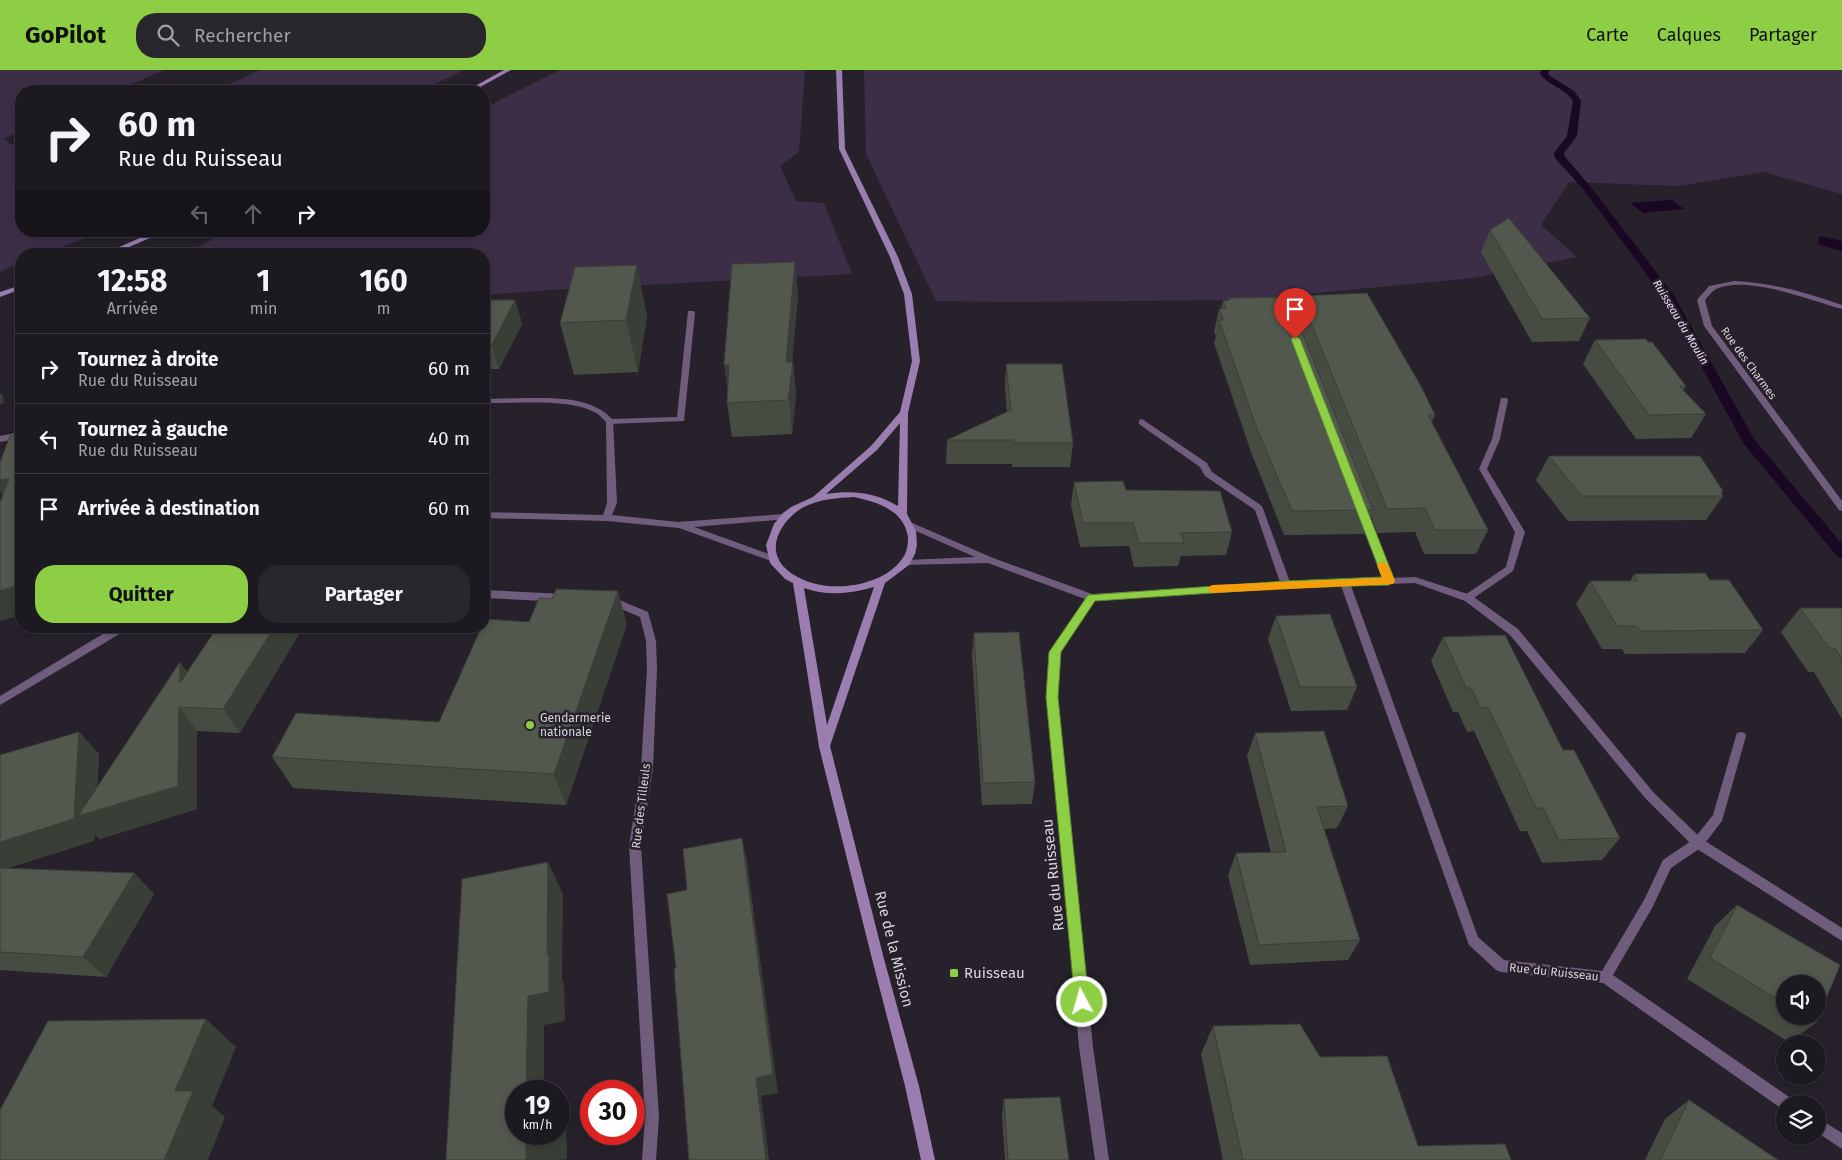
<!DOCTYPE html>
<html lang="fr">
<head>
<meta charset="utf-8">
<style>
  :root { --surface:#1c1920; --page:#29262d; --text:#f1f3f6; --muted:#a0a0a5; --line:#3a383e; --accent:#8dce44 }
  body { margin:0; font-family:"Fira Sans",sans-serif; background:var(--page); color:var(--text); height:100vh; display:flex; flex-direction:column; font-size:19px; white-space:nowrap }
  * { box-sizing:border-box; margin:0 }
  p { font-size:16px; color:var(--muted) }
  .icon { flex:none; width:28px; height:28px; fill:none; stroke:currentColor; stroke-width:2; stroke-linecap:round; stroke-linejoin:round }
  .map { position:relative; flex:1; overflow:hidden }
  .details { position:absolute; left:15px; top:178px; width:475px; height:385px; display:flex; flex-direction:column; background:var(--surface); border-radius:20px; box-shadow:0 2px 8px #0003,0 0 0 1px var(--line) }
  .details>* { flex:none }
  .hud { position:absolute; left:15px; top:15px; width:475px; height:152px; border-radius:20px; box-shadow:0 2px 8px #0003,0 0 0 1px var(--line); background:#1c1920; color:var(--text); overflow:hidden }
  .fabs { position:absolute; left:1776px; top:905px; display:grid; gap:10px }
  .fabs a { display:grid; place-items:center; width:50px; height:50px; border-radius:50%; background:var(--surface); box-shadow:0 2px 8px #0003,0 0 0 1px var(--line); font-size:25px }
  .speed { position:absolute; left:505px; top:1010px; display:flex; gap:10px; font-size:25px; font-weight:700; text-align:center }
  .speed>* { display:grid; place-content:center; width:65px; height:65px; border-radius:50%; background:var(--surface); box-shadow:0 2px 8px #0003,0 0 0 1px var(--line); line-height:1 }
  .speed small { font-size:12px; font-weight:400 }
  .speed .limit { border:8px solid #d22; background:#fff; color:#111 }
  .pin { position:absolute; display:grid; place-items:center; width:42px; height:42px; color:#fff; margin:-51px -21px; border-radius:50% 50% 50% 0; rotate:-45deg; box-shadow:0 0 5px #0007 }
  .pin .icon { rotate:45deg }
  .me { position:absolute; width:55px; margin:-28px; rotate:354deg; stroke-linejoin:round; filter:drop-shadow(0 0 4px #0008) }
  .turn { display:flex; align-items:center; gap:18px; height:105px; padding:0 20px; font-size:22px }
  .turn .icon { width:65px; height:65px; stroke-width:2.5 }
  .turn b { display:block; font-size:35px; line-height:42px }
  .lanes { display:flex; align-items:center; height:48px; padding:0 20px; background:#0003; justify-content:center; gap:25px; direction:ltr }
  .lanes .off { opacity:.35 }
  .eta { display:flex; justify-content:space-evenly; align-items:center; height:85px; text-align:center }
  .eta b { font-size:30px; font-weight:700; line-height:35px }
  .button { display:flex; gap:10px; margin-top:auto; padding:10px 20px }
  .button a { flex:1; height:58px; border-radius:20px; background:var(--accent); color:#111; font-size:20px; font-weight:700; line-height:58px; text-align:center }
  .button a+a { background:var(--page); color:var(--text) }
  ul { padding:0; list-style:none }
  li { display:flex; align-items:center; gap:15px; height:70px; padding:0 20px; border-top:1px solid var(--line) }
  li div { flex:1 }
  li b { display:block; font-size:19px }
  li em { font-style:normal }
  header { display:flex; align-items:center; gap:30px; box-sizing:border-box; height:70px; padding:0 25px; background:var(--accent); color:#111 }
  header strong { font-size:24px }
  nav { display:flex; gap:28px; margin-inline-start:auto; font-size:18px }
  .search { width:350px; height:45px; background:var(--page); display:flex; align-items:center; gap:12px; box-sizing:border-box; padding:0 18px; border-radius:20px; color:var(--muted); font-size:19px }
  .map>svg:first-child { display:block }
  .green { fill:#3d2e47 }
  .water { fill:#190723 }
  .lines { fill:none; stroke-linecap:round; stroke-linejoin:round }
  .stream { fill:#190723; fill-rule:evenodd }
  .lane { fill:#705d7d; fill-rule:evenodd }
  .street { fill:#705d7d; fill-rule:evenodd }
  .secondary { fill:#9b7db0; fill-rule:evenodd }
  .wall { fill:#474c42; fill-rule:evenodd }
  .shaded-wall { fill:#393e36 }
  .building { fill:#52584d; stroke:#393e36 }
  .route { fill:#8dce44; stroke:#5c862c }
  .slow { fill:#f59e0b }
  .poi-dot { fill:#8dce44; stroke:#26212b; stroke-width:2 }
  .labels { text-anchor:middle; stroke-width:5; stroke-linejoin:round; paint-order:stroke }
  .far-water-label { font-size:11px; font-style:italic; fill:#efdafe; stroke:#26212b }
  .far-street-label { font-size:11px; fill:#d8d4db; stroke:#26212b }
  .poi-label { font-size:12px; fill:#d8d4db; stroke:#26212b; text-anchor:start }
  .street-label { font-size:12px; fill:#d8d4db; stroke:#26212b }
  .near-street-label { font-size:15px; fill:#d8d4db; stroke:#26212b }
  .near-poi-label { font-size:15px; fill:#d8d4db; stroke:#26212b; text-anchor:start }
</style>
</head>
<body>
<header>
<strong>GoPilot</strong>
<div class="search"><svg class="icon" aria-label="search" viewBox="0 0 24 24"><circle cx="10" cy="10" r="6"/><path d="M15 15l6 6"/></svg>Rechercher</div>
<nav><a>Carte</a><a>Calques</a><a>Partager</a></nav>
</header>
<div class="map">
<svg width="1842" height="1090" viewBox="0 0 1842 1090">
  <rect width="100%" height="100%" fill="#26212b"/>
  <g class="green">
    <path d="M0,0H164L115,21H21V61L3,69L21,80V161H102L45,184H21V193L0,202Z"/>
    <path d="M260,0H464L420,21H215Z"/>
    <path d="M560,0H805L799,82L780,96L796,131L824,133L852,204L550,220L484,225V184H182L230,161H484V38Z"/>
    <path d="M864,0H1842V124L1764,102L1678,116L1569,112L1541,155L1577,187L1473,208L1244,230L1007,232L936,231L866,84Z"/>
  </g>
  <g class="water">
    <path d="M1672,130L1684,139L1643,143L1630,133Z"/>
    <path d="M1820,166L1842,171V181L1817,174Z"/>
  </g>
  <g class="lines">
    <path class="stream" d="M1541,0H1549L1548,4L1550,6L1574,21L1581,31L1577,66L1564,83L1565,87L1590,116L1673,224L1754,369L1842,474V488L1837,486L1744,374L1662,225L1584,120L1555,88L1554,83L1567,66L1573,31C1565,18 1549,16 1540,4Z"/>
    <g class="lane">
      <path d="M688,241H694L695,243L684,351L607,354V350L610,349L677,347Z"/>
      <path d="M1501,328H1507L1508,330L1500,369L1487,399L1525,462L1513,501L1468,532L1463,528L1465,525L1506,497L1515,462L1479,399L1492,369Z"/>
      <path d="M1142,349L1207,393L1212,402L1262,436L1291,515L1289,517H1283L1281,515L1255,440L1205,406L1200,397L1139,354V350Z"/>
      <path d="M1363,439L1368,442L1394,511L1392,513H1386L1384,511L1358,442Z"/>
      <path d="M1345,510L1350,513L1478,867L1504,890L1602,901L1644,830L1663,790L1694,769L1713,745L1736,666L1737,663L1741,662L1745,663L1746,666L1722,751L1702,777L1671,798L1652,838L1613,905L1792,1029L1794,1034H1785V1040L1782,1039L1603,913L1501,902L1496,900L1469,875L1340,513Z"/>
      <path d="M484,520L565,524L570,528L565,532L484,528Z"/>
      <path d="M610,526L648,542L656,571L657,599L653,698L641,776L659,1047L656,1090H642L645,1047L629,776L641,698L647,599L646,571L640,547L607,533L605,530Z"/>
      <path d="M1818,1048L1842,1063V1079L1818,1063Z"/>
    </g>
    <g class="street">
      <path d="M1734,211C1773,213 1805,222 1842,235V239C1809,230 1749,205 1716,219C1712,221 1708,227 1705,230L1712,256L1842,431V441L1839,440L1704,256L1697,230L1709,216Z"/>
      <path d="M524,328C553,328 592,326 613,350L617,433L612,445L678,452L784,444L789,447L787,449L694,457L777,487L779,489L777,491H771L679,458L607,451L484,448V442L603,445L607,433L606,352C602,348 599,344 594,342C568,328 513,334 484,333V329Z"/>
      <path d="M21,362V368L0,372V366Z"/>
      <path d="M910,452L993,488L1092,524L1286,512L1415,507L1471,525L1518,559L1654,723L1702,769L1842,858V871L1694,777L1646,729L1510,565L1465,531L1415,513L1286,518L1094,531L1060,583L1057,627L1093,977L1109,1090H1095L1079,977L1047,627L1050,582L1085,529L988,493L903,495L901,493L903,491L906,490L975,487L907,457L905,455L907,453Z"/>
      <path d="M116,556H129L128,559L0,635V626Z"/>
    </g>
    <g class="secondary">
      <path d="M504,0H511L473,21H466Z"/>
      <path d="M836,0H842L845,79L898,187L912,224L920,291L908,343L907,444L916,461L917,475L915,484L909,495L885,513L830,676L884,889L919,1016L935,1090H921L905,1016L872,889L819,677L793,513L785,509L770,493L766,475L774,454L783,443L791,437L813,427L871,376L900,342L912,291L904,224L890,187L839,79ZM900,353L898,436C875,422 852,420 826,424L877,380ZM854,427C877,432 904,440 908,467C908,475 907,483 902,489C883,516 833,523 804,510C795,506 786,501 780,492C767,471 787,445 806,436C821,429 838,428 854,427ZM874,517L827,655L804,518C826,526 851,524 874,517Z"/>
      <path d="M156,161H166L113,184H103Z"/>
      <path d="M21,215V219L0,227V222Z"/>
    </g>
  </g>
  <g class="wall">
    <path d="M1490,160L1590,248L1579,271L1532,272L1481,182Z"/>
    <path d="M798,225L792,292H793L796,326L792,364L732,367L727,333Z"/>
    <path d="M1300,226L1435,345L1432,352L1488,460L1476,484H1424L1415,462L1377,463L1371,446L1364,464L1284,465L1251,382L1214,273L1216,266L1214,262L1219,239L1221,238L1223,231L1228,230L1229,228L1295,245Z"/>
    <path d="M484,230H515L522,254L499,299H484Z"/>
    <path d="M647,246L638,302L574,305L560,253Z"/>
    <path d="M1595,270L1648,272L1686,316L1683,321L1706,344L1691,368L1636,369L1583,294Z"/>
    <path d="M1006,294L1073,373L1070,397H1012V394H946L947,370L1007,342L1005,318Z"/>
    <path d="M1549,386L1723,421L1722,424L1723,426L1706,450L1568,451L1536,410Z"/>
    <path d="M1074,412L1126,420L1232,462L1226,485L1181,486L1178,496L1134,497L1129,476L1080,477L1071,435Z"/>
    <path d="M1634,504L1710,510L1763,560L1745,583L1625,584L1622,579H1602L1576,534L1590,511H1630Z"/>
    <path d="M1800,538H1842V649L1814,602H1808L1781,562Z"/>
    <path d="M1276,546L1357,617L1347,640L1291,641L1268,569Z"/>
    <path d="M529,552L627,554L566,735L293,718L272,687L439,652Z"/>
    <path d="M218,556L240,663L197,661V739L100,769L95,764L94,771L8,798L134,803L154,824L106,907L0,900V685L79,662L99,684L97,717L187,602Z"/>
    <path d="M974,563L1035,712L1032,734L982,735L972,586Z"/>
    <path d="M1443,567L1563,680L1620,768L1602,790L1542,793L1527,761H1520L1474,661L1467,662L1458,642H1453L1431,591Z"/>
    <path d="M1255,663L1348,736L1337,758L1324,759L1360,870L1348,890L1250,895L1228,805L1236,783H1271L1247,686Z"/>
    <path d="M1737,835L1840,895L1816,953L1789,972L1687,909L1715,856ZM1785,914H1818V946H1785Z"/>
    <path d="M1213,956L1320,987L1418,1076L1511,1090H1223L1201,984Z"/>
    <path d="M1004,1029L1069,1090H1005L1002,1046Z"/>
    <path d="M1689,1030L1778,1090H1645L1665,1049Z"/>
  </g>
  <g class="shaded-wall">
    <path d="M795,192L798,225L790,316L793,292L796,326L792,364L786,292Z"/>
    <path d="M637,195L647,246L638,302L626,250Z"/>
    <path d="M515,230L522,254L499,299L492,275Z"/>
    <path d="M724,295H729V329Z"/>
    <path d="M0,323L3,326L4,333L0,335Z"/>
    <path d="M9,409L11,436L0,421V410Z"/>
    <path d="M21,514V545L0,551V521Z"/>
    <path d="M618,521L627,554L566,735L554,704Z"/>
    <path d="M275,556H304L240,663L223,639Z"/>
    <path d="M180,592L198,616L180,613Z"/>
    <path d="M179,637L197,661V739L100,769L95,764L94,771L0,800V772L79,662L99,684L96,741Z"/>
    <path d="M742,768L747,791L778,1023L761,1026L769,1090H766L756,1008Z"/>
    <path d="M548,792L563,824L562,910L564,914L565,951L544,955V1021H526L528,926L547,885Z"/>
    <path d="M134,803L154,824L106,907L83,887Z"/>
    <path d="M206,949L236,977L212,1036L225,1047L208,1090H164L175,1021Z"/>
    <path d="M559,1035L566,1047L567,1089L561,1090H526V1070L550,1064H559Z"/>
  </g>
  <g class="building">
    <path d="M1509,148L1590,248L1542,249L1490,160Z"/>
    <path d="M795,192L786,292H793L788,330L727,333L729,295H724L732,194Z"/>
    <path d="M637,195L626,250L560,253L575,197Z"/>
    <path d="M1367,223L1422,318L1435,345H1428L1488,460H1435L1425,438L1387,439L1300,226Z"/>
    <path d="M1288,227L1373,440L1292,441L1257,359L1219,250H1224L1219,239L1226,238L1223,231L1230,230L1229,228Z"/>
    <path d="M484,230H515L492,275H484Z"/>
    <path d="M1646,269L1648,272H1652L1686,316H1679L1706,344L1649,345L1595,270Z"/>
    <path d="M1006,294H1062L1073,373H1014V370H947L1011,340Z"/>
    <path d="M21,364V514L0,521V432L9,409L0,410V392L10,366Z"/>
    <path d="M1549,386H1700L1723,421L1721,422L1723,426H1582Z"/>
    <path d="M1123,411L1126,420L1220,421L1232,462L1181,463L1184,473H1139L1133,453H1083L1074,412Z"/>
    <path d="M1705,503L1710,510H1729L1763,560L1641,561L1637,556H1617L1590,511H1638L1634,504Z"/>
    <path d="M556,519L618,521L554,704L272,687L296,643L439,652L482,556H484V553L486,549L529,552L539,528L552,529Z"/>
    <path d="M1800,538H1842V590L1835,578H1829Z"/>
    <path d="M1330,544L1357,617H1300L1276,546Z"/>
    <path d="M218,556H275L223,639L179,637L178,716L78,746L180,592V613Z"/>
    <path d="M1019,562L1035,712L983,713L974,563Z"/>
    <path d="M1505,565L1563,680H1574L1620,768L1559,770L1543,738H1536L1488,637L1481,638L1471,618H1466L1443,567Z"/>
    <path d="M1324,661L1348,736L1317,737L1360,870L1259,875L1236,783L1286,782L1255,663Z"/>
    <path d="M79,662L74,749L0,772V685Z"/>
    <path d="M742,768L773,1004L756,1008L766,1090H689L674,899L676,898L667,824L687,820L683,779Z"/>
    <path d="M548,792L547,885L549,884V922L528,926L526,1021H516V1064H550L526,1070V1090H446L462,809Z"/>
    <path d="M0,798L134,803L83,887L0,882Z"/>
    <path d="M1737,835L1840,895L1816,953L1806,946H1818V914H1785V934L1710,888Z"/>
    <path d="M206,949L175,1021H193L164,1090H0V1040L48,951Z"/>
    <path d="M1300,954L1320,987L1387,986L1418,1076L1505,1074L1511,1090H1243L1213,956Z"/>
    <path d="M1060,1027L1069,1090H1008L1004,1029Z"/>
    <path d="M1689,1030L1778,1090H1660Z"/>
  </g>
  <path class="route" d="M1295,266L1300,269L1395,511L1389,515L1286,518L1095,531L1061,582L1058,627L1089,932L1087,937L1082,939L1077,937L1075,932L1046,627L1049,582L1088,525L1286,511L1382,507L1291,269Z"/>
  <path class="slow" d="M1383,491L1388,495L1395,511L1393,514L1212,523L1207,519L1212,515L1382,508L1377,495Z"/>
  <g class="poi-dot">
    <circle cx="530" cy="655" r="5"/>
    <rect x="949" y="898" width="10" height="10" rx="2.5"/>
  </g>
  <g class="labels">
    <g class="far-water-label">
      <text transform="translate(1681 252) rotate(59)" y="4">Ruisseau du Moulin</text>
    </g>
    <g class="far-street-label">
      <text transform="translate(1749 293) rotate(54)" y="4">Rue des Charmes</text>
    </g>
    <g class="poi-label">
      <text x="540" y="652">Gendarmerie<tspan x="540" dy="14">nationale</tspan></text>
    </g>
    <g class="street-label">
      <text transform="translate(641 736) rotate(-83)" y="4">Rue des Tilleuls</text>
      <text transform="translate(1554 902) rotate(6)" y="4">Rue du Ruisseau</text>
    </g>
    <g class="near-street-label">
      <text transform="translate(1053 805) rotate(-96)" y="5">Rue du Ruisseau</text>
      <text transform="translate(894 879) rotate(76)" y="5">Rue de la Mission</text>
    </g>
    <g class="near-poi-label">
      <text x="964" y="908">Ruisseau</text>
    </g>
  </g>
</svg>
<div class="fabs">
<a><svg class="icon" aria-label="sound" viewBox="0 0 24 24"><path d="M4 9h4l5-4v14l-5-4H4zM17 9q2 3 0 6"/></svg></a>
<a><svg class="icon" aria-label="search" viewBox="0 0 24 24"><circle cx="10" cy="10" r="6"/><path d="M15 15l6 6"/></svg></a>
<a><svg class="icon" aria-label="layers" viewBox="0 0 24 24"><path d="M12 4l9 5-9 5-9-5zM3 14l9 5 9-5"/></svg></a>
</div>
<div class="speed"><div>19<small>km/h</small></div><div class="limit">30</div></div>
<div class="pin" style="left:1295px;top:269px;background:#d93025"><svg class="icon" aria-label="arrive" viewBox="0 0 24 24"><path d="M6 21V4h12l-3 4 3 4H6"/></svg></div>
<svg class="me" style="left:1082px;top:932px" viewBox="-20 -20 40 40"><circle r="17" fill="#8dce44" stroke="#fff" stroke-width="3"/><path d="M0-11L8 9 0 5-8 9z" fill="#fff"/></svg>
<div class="hud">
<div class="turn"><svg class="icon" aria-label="right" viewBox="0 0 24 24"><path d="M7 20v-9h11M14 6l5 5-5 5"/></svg><div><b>60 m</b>Rue du Ruisseau</div></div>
<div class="lanes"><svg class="icon off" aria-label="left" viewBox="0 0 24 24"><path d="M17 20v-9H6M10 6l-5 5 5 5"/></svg><svg class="icon off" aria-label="ahead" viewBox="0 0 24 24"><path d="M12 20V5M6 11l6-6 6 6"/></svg><svg class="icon" aria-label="right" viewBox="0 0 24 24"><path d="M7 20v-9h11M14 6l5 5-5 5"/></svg></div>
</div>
<section class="details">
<div class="eta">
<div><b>12:58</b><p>Arrivée</p></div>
<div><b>1</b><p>min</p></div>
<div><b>160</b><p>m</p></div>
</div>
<ul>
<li><svg class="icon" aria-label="right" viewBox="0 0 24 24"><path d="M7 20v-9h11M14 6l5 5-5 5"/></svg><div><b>Tournez à droite</b><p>Rue du Ruisseau</p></div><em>60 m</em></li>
<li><svg class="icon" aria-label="left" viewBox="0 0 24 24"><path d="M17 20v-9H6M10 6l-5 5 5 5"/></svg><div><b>Tournez à gauche</b><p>Rue du Ruisseau</p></div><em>40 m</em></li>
<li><svg class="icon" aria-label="arrive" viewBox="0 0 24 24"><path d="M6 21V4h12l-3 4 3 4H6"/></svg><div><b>Arrivée à destination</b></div><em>60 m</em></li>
</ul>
<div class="button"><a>Quitter</a><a>Partager</a></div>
</section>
</div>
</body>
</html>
